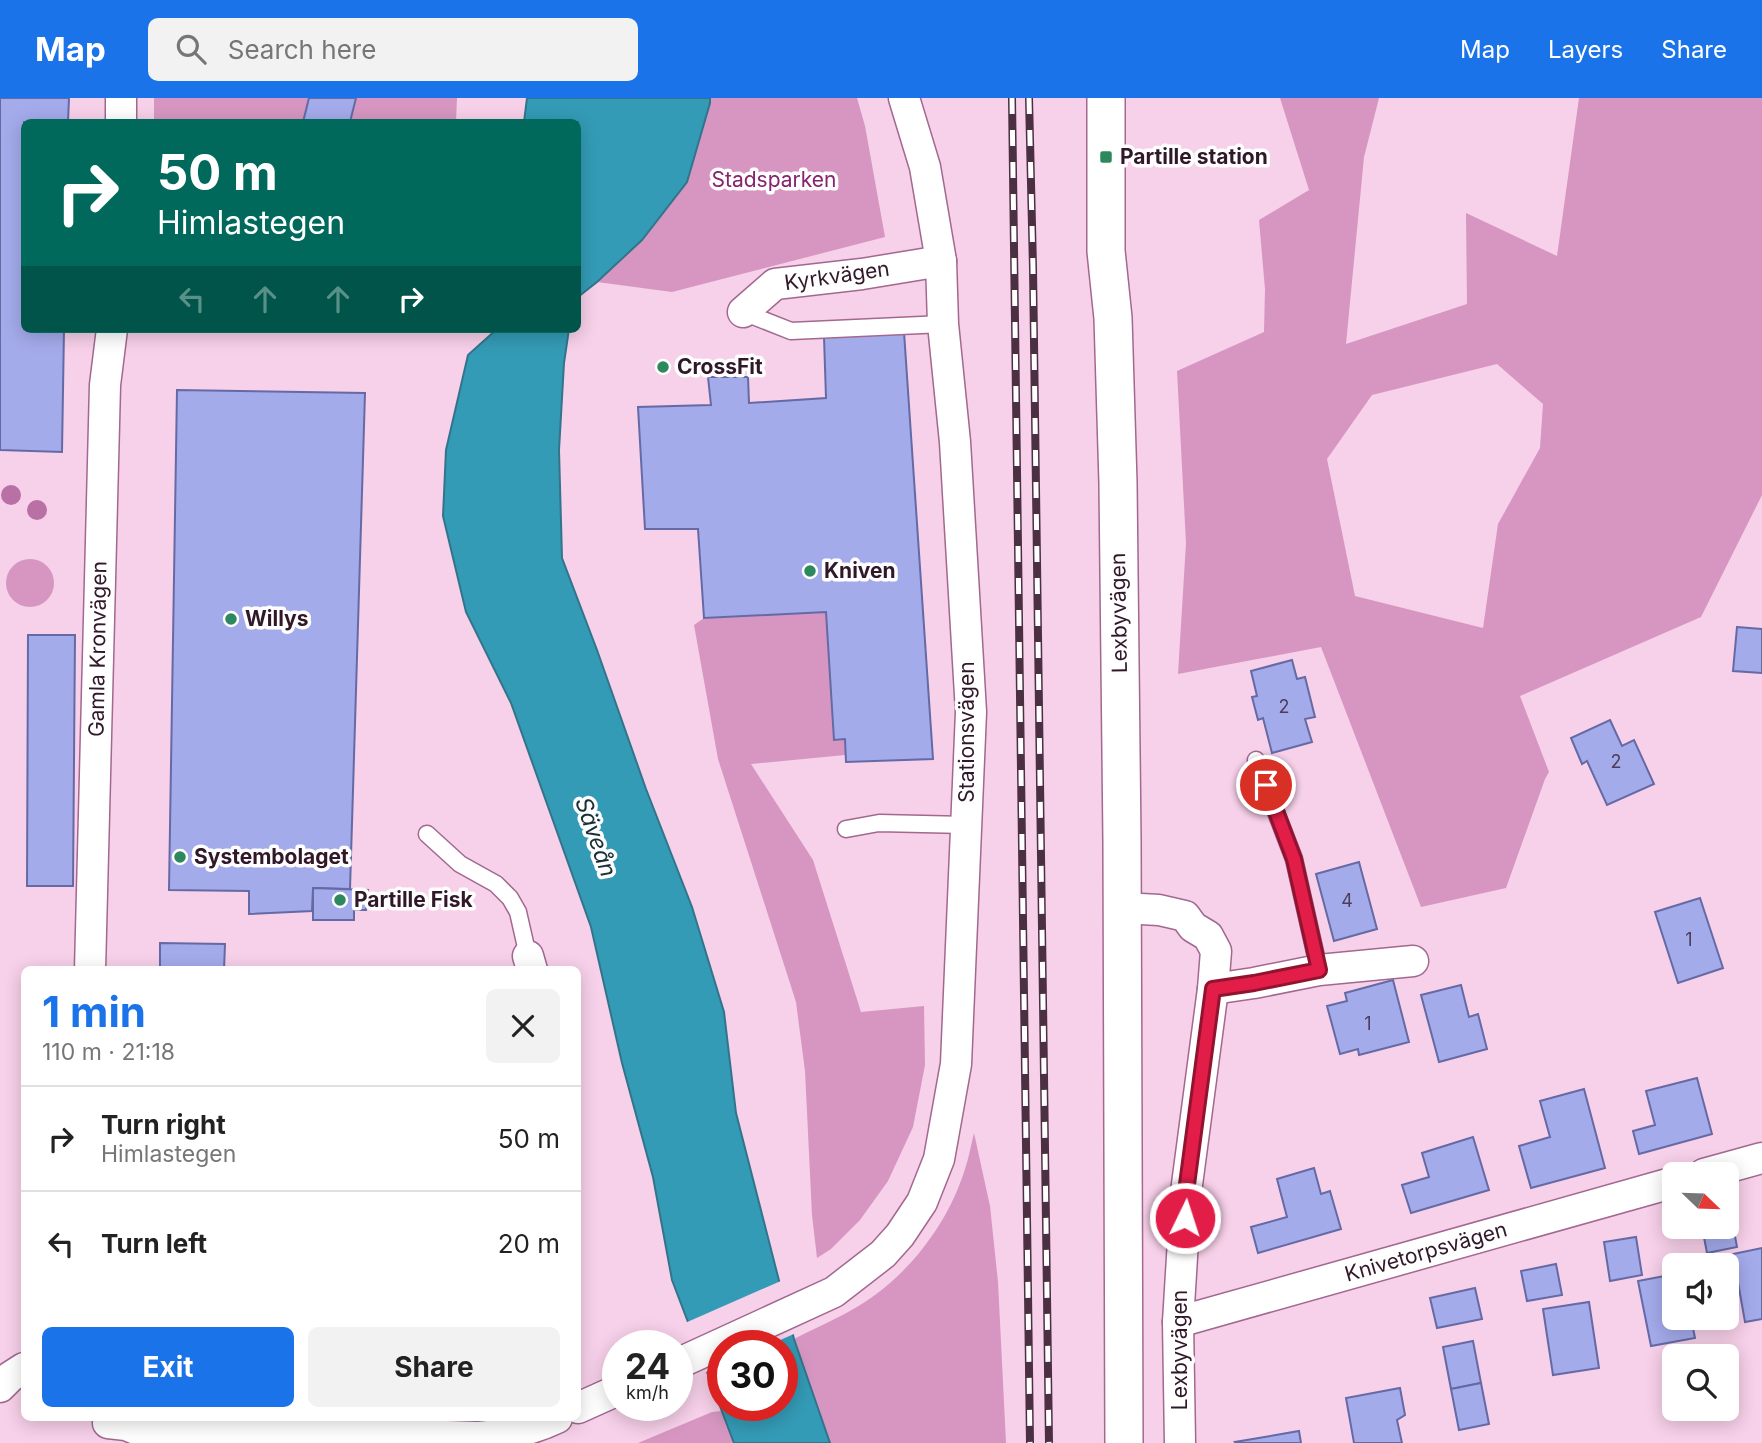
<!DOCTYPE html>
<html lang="en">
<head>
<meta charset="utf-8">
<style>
  :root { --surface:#fff; --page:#f2f2f2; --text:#222; --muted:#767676; --line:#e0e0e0; --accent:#1a73e8 }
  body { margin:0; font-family:Inter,sans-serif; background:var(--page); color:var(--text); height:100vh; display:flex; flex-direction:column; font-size:26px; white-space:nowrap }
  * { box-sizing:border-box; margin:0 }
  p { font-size:23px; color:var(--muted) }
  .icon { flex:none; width:38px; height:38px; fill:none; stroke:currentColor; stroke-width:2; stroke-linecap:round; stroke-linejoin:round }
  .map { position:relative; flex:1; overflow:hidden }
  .details { position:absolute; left:21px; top:868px; width:560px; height:455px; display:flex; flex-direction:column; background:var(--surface); border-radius:10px; box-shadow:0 4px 18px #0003 }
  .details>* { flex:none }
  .hud { position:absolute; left:21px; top:21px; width:560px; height:214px; border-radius:10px; box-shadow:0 4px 18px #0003; background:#00695c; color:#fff; overflow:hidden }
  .needle { width:46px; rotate:113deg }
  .buttons { position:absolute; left:1662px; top:1064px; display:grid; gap:14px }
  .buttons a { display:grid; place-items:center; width:77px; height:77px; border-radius:10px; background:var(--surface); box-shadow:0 4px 18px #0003; font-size:35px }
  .speed { position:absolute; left:602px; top:1232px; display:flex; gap:14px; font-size:35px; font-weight:700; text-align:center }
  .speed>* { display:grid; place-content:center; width:91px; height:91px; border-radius:50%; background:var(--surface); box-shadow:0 4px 18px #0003; line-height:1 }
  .speed small { font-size:18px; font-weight:400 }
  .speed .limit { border:10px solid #d22; background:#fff; color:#111 }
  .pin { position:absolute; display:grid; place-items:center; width:60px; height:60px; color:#fff; margin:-30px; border:4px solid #fff; border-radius:50%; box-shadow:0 2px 7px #0007 }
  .me { position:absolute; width:77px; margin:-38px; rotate:4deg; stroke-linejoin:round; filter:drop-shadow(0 0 5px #0008) }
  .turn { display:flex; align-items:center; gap:24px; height:147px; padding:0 21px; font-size:32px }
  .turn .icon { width:91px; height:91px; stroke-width:2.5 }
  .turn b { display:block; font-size:49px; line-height:60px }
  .lanes { display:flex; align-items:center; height:66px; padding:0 21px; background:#0003; justify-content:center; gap:35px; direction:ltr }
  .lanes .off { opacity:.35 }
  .round { display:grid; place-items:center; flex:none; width:74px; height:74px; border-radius:10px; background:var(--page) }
  .summary { display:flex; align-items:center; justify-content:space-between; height:119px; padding:0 21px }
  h1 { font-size:42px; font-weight:700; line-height:52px; color:var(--accent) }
  .cta { display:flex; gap:14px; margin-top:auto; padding:14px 21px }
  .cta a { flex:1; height:80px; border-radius:10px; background:var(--accent); color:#fff; font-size:28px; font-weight:700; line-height:80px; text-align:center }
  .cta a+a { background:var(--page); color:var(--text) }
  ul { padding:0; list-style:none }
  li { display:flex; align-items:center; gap:21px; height:105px; padding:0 21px; border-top:2px solid var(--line) }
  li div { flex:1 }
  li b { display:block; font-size:26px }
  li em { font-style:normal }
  header { display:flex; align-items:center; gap:42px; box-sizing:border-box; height:98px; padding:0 35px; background:var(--accent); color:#fff }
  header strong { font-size:33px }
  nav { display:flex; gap:38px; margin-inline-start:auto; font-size:24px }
  .search { width:490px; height:63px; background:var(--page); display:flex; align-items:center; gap:18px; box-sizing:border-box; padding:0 24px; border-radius:10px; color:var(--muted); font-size:26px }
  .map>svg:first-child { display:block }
  .green { fill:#d696c1; fill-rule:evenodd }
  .water { fill:#349bb6; stroke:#33748b; stroke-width:2; fill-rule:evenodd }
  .pier { fill:#f7d0e9 }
  .building { fill:#a4abeb; stroke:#656aa5; stroke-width:2 }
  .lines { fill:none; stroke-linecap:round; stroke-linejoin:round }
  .service-casing { stroke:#a26890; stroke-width:19 }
  .minor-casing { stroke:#a26890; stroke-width:33 }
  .tertiary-casing { stroke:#a26890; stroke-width:40 }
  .service { stroke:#fff; stroke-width:16 }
  .minor { stroke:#fff; stroke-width:30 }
  .tertiary { stroke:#fff; stroke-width:37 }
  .rail-casing { stroke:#4a3042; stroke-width:8 }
  .rail { stroke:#fefefe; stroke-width:5; stroke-dasharray:16; stroke-linecap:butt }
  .tree { fill:#b971a5 }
  .route-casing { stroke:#92132f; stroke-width:18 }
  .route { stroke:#e11d48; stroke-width:12 }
  .poi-dot { fill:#2e885e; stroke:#fefefe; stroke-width:2.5 }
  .labels { text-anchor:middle; stroke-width:7; stroke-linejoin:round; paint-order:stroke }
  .number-label { font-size:18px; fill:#4d3d59 }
  .poi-label { font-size:21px; font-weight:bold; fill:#301828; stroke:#fefefe; text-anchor:start }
  .park-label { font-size:21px; fill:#86246e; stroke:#fefefe }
  .street-label { font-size:21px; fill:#301828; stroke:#fefefe }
  .water-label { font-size:23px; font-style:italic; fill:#192f36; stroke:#fefefe }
</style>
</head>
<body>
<header>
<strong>Map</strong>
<div class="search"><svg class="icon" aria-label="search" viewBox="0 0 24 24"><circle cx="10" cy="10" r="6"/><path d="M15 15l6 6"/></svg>Search here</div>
<nav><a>Map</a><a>Layers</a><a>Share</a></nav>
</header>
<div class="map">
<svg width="1762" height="1345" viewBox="0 0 1762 1345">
  <rect width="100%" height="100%" fill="#f7d0e9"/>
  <g class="green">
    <path d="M154,0H457L456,24H154Z"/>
    <path d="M710,0H857L865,28L885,139L672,194L597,184L642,142L687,84L710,5Z"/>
    <path d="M1280,0H1379L1364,59L1346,246L1467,206L1466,115L1557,158L1579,0H1762V397L1701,519L1520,598L1549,674L1545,681L1506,790L1421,809L1321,549L1178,576L1186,445L1177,273L1264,234L1265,191L1259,122L1309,92ZM1497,266L1543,306L1540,350L1498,426L1483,530L1355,498L1327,361L1372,297Z"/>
    <circle cx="30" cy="485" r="24"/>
    <path d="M826,514L834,642L845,641V657L751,666L813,762L861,914L924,908L925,967L913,1029L888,1083L860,1122L831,1151L817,1160L812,1117L805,973L796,904L718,661L694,527L704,520Z"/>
    <path d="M974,1035L990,1108L998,1184L1006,1345H830L794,1241C821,1227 851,1215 875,1197C916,1167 950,1120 965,1071C969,1059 971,1047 974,1035Z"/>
    <path d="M722,1313L734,1345H638L712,1314Z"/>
  </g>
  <g class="water">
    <path d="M527,0H710V5L687,84L642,142L597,184L578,199V24H524Z"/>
    <path d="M497,231H569L564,265L559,352L562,460L597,552L646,691L692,809L724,914L736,1015L794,1241L830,1345H734L672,1182L653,1079L622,965L591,829L511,605L466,514L443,418L446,352L468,257ZM723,1248H782V1307H723Z"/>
  </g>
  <path class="pier" d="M783,1182L796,1235L767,1248H723V1267L704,1275L685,1225Z"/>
  <g class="building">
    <path d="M0,0H69L68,24H24V231H64L62,354L0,352Z"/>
    <path d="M309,0H356L350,24H303Z"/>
    <path d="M904,234L933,661L846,664L845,641L834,642L826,514L704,520L698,431H645L638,309L711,307L708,279H748L749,305L826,300L824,239Z"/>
    <path d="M177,292L365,295L350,791L313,790L312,813L249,816V793L169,792Z"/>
    <path d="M1737,529L1762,531V575L1733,573Z"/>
    <path d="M28,537H75L73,788H27Z"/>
    <path d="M1292,562L1297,581L1305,579L1315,619L1305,621L1312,644L1272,655L1263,620L1258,622L1252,599L1257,598L1251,573Z"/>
    <path d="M1610,622L1622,648L1634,642L1654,686L1607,707L1587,663L1582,666L1571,640Z"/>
    <path d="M1359,764L1377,831L1334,843L1316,776Z"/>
    <path d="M313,790L368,792L366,812H354V822H313Z"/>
    <path d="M1700,800L1723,870L1678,885L1655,814Z"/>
    <path d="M160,845L225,846L224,872H160Z"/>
    <path d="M1393,882L1409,944L1359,957L1358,951L1340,956L1327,908L1347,903L1345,895Z"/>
    <path d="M1461,887L1469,919L1478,916L1487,951L1439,964L1421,897Z"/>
    <path d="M1697,980L1712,1036L1639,1056L1633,1033L1655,1027L1646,993Z"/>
    <path d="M1584,991L1605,1070L1531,1090L1519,1048L1550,1039L1540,1003Z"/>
    <path d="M1473,1039L1489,1092L1411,1115L1402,1087L1429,1079L1422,1055Z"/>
    <path d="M1314,1070L1321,1096L1330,1093L1341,1131L1258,1155L1251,1129L1287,1119L1277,1081Z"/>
    <path d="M1727,1111H1730L1737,1149L1707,1155L1702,1129H1727Z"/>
    <path d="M1636,1139L1642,1177L1610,1183L1604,1144Z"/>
    <path d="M1762,1150V1221L1745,1224L1733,1156Z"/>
    <path d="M1556,1166L1562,1197L1527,1203L1521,1173Z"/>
    <path d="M1675,1176V1220H1691L1695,1240L1651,1248L1638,1183Z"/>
    <path d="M1475,1190L1482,1221L1437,1230L1430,1200Z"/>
    <path d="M1589,1204L1599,1270L1553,1277L1543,1211Z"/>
    <path d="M1473,1243L1481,1285L1451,1291L1443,1249Z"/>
    <path d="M1481,1285L1489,1326L1459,1332L1451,1291Z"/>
    <path d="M1400,1290L1405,1317L1397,1322L1402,1345H1354L1346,1300Z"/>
    <path d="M1299,1333L1301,1345H1236L1235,1344Z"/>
  </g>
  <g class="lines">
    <g class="service-casing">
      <g id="service">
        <path d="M743,214L791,233L943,226"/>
        <path d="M1256,662L1294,761L1319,872"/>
        <path d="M846,731L879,725L966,727"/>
        <path d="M427,736L460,766L496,786L510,800L518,814L528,858"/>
      </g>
    </g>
    <g class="minor-casing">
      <g id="minor">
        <path d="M121,24V0"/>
        <path d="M743,214L775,186L862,176L941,163"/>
        <path d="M1122,810L1159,812L1185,818L1193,829L1208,838L1216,853L1213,891L1186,1094L1178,1224L1180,1345"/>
        <path d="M528,858L532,872"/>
        <path d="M90,872L105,287L112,231"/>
        <path d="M1213,891L1254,885L1319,872L1413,863"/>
        <path d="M1704,1076L1762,1060"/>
        <path d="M1178,1224L1675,1084"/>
        <path d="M677,1266L834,1194L883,1156L900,1137L922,1104L939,1061L956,966L971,614L955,344L943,226L941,163L925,69L904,0"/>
        <path d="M0,1289L10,1279L24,1270"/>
        <path d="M578,1310L618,1292"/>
        <path d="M108,1325L126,1327L143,1334L250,1332L479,1339C508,1336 530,1333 557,1320"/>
      </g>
    </g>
    <g class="tertiary-casing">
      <path id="tertiary" d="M1106,0V153L1113,220L1118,385L1122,743L1124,1345"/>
    </g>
    <use href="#service" class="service"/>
    <use href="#minor" class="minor"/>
    <use href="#tertiary" class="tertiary"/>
    <g class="rail-casing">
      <g id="rail">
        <path d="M1012,0L1030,1345"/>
        <path d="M1029,0L1033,170L1049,1345"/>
      </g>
    </g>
    <use href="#rail" class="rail"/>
  </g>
  <g class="tree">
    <circle cx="11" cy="397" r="10"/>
    <circle cx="37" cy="412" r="10"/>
  </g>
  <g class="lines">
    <g class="route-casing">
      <path id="route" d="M1185,1120L1186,1094L1213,891L1254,885L1319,872L1294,761L1266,687"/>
    </g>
    <use href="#route" class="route"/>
  </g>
  <g class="poi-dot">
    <rect x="1099" y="52" width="14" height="14" rx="3.5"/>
    <circle cx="663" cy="269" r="7"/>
    <circle cx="810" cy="473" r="7"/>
    <circle cx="231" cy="521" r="7"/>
    <circle cx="180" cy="759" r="7"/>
    <circle cx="340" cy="802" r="7"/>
  </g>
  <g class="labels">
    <g class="number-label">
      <text x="1284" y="615">2</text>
      <text x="1616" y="670">2</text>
      <text x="1347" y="809">4</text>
      <text x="1689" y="848">1</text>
      <text x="1368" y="932">1</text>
    </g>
    <g class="poi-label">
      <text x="1120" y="66">Partille station</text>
      <text x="677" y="276">CrossFit</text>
      <text x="824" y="480">Kniven</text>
      <text x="245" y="528">Willys</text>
      <text x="194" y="766">Systembolaget</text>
      <text x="354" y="809">Partille Fisk</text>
    </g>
    <g class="park-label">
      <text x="774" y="89">Stadsparken</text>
    </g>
    <g class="street-label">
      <text transform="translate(837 178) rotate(-8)" y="7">Kyrkvägen</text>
      <text transform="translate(1119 515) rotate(-91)" y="7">Lexbyvägen</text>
      <text transform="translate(98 551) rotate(-89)" y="7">Gamla Kronvägen</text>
      <text transform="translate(967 634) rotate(-90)" y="7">Stationsvägen</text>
      <text transform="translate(1426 1154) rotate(-16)" y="7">Knivetorpsvägen</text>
      <text transform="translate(1180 1252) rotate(-90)" y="7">Lexbyvägen</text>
    </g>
    <g class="water-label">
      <text transform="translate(596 739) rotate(71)" y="8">Säveån</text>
    </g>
  </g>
</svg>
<div class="buttons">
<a><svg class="needle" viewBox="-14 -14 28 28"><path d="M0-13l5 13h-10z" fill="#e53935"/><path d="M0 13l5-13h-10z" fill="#767676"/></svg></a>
<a><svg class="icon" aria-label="sound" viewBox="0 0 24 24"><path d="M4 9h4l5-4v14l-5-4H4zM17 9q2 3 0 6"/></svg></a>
<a><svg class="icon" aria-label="search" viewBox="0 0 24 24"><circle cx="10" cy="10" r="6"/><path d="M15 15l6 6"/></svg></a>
</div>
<div class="speed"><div>24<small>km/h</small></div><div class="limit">30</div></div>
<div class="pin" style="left:1266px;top:687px;background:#d93025"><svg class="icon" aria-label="arrive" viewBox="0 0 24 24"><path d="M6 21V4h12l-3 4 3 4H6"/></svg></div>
<svg class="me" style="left:1185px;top:1120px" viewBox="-20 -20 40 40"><circle r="17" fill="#e11d48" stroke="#fff" stroke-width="3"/><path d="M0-11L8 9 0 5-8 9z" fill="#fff"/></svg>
<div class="hud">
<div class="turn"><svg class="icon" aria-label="right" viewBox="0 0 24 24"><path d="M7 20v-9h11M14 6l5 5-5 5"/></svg><div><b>50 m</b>Himlastegen</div></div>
<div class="lanes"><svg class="icon off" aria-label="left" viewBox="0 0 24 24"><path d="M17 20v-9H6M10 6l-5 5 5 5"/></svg><svg class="icon off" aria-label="ahead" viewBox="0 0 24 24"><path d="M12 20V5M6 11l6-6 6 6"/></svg><svg class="icon off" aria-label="ahead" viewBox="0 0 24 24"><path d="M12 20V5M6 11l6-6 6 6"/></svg><svg class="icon" aria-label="right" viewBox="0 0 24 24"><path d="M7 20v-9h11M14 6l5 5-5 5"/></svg></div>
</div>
<section class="details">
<div class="summary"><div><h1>1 min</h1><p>110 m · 21:18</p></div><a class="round"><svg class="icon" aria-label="close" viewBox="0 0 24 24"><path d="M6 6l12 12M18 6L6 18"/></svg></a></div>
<ul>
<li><svg class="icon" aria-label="right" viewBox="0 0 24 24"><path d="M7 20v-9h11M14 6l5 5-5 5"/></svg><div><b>Turn right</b><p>Himlastegen</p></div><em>50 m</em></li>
<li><svg class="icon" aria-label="left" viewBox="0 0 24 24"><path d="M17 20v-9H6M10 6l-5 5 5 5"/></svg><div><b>Turn left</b></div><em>20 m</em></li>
</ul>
<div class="cta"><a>Exit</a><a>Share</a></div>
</section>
</div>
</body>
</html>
